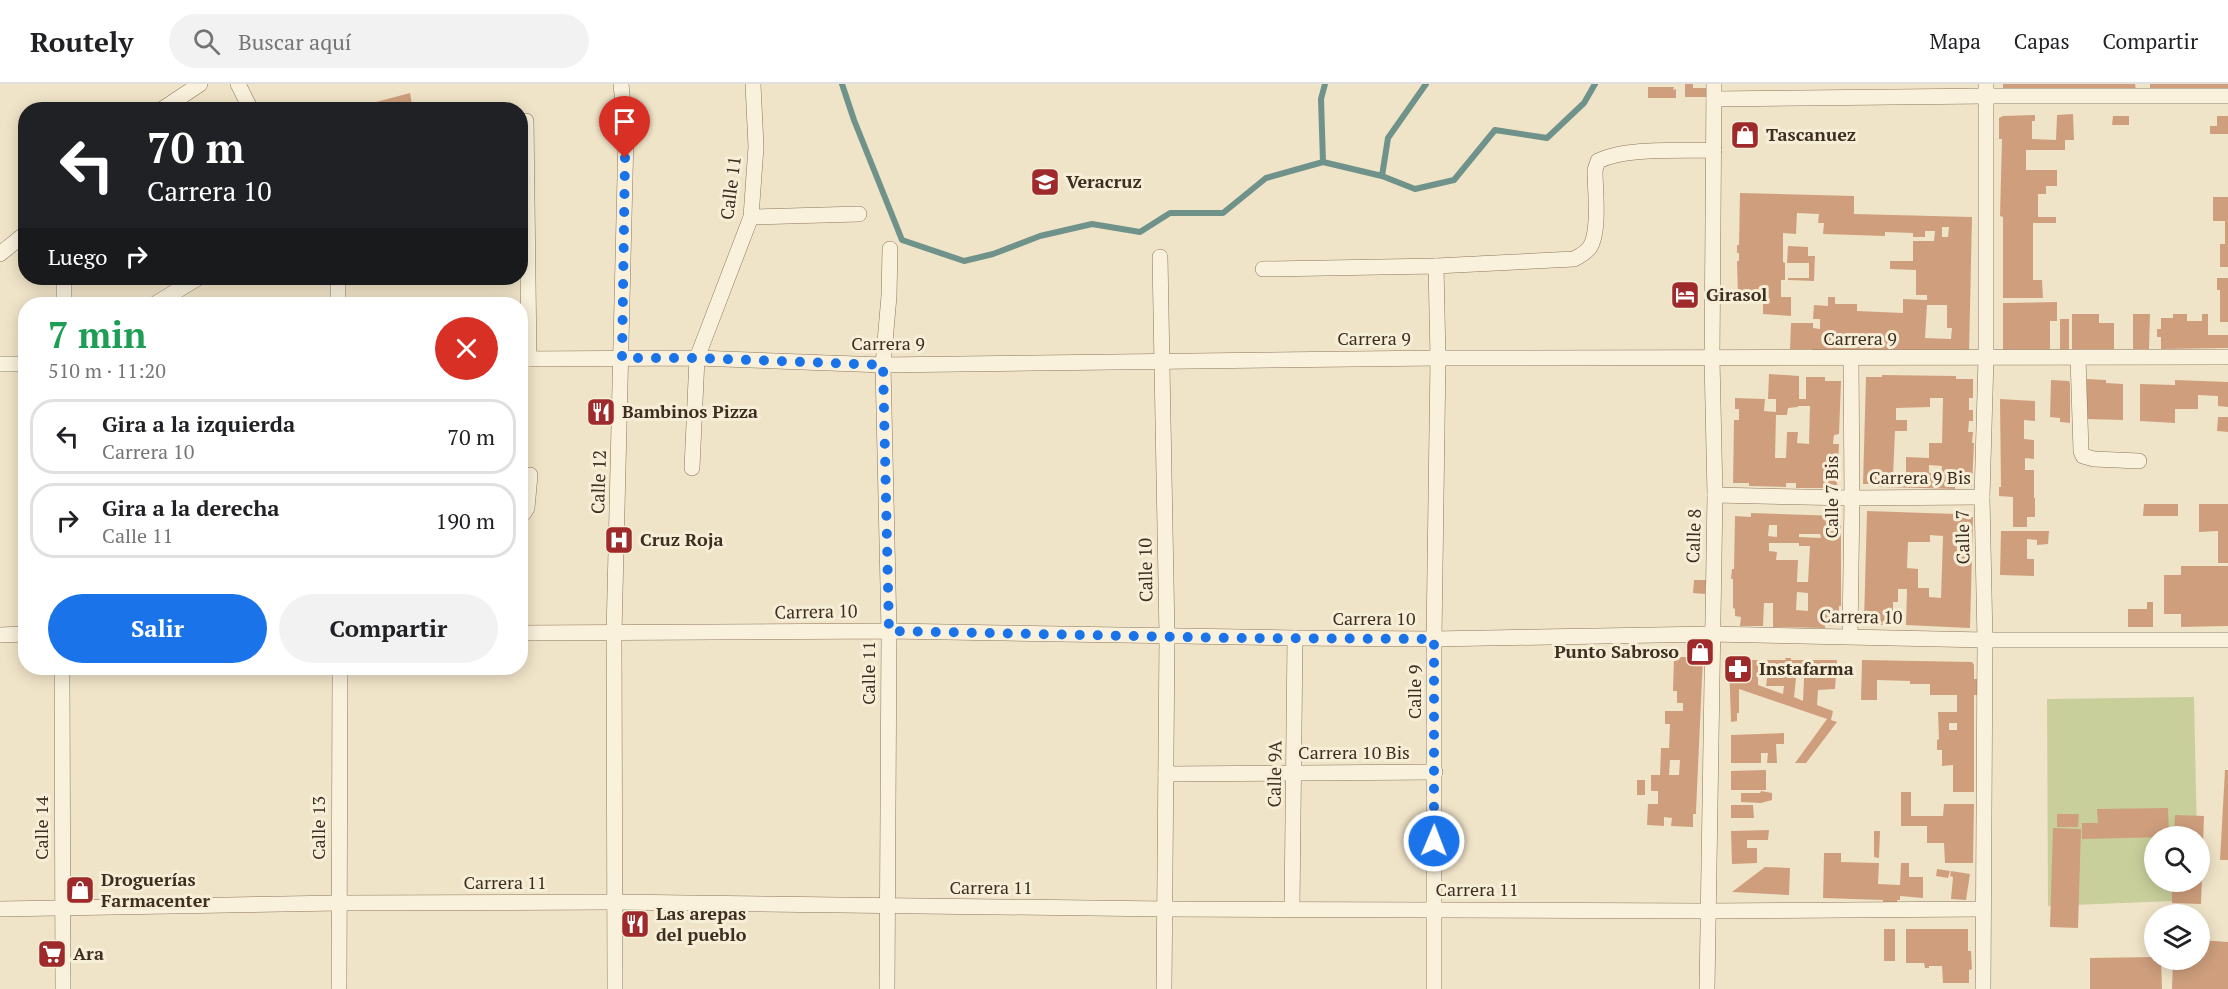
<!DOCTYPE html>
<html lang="es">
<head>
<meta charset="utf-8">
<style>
  :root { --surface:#fff; --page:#f2f2f2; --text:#202124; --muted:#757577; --line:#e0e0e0; --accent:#1a73e8 }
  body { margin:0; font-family:"PT Serif",serif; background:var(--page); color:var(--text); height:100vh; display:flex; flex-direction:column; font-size:22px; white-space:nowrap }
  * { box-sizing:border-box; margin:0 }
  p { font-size:20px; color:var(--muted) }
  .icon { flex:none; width:33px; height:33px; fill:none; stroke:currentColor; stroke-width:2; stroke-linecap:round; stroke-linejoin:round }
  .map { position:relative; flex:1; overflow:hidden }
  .sheet { position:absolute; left:18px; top:213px; width:510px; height:378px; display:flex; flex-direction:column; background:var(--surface); border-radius:24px; box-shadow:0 3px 15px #0003 }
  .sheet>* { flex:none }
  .banner { position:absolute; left:18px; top:18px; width:510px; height:183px; border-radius:24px; box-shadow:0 3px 15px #0003; background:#202124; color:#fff; overflow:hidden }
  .fabs { position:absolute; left:2144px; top:742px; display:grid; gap:12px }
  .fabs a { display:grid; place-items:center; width:66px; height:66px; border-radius:50%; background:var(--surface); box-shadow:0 3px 15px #0003; font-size:30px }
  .pin { position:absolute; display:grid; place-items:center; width:51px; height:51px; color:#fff; margin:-62px -26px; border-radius:50% 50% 50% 0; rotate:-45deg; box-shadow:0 0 6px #0007 }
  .pin .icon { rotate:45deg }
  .me { position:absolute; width:66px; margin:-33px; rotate:1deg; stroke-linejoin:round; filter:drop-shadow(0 0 4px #0008) }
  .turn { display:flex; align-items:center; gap:21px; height:126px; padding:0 30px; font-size:27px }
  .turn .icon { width:78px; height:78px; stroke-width:2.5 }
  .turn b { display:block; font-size:42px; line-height:51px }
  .then { display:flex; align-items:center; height:57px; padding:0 30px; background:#0003; gap:12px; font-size:22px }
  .round { display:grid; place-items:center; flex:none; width:63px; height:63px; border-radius:32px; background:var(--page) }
  .overview { display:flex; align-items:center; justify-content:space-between; height:102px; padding:0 30px }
  h1 { font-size:36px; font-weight:600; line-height:45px; color:#1e9e55 }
  .cta { display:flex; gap:12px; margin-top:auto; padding:12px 30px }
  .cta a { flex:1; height:69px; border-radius:36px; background:var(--accent); color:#fff; font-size:24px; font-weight:600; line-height:69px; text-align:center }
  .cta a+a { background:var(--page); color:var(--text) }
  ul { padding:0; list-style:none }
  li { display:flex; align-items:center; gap:18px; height:75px; margin:0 12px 9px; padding:0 18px; border:3px solid var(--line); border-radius:24px }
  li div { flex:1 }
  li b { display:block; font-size:22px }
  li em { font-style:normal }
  header { display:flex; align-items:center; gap:36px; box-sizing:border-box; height:84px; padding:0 30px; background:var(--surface); border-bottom:2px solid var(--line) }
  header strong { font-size:28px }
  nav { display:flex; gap:33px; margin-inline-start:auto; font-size:21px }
  .search { width:420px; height:54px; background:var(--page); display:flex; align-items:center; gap:15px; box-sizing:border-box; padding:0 21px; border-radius:33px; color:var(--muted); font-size:22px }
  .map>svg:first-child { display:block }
  .green { fill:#c9cf9b }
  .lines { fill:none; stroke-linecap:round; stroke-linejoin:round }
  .stream { stroke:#6f938a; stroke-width:6 }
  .building { fill:#cf9f7d; fill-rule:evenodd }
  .minor-casing { stroke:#8d765c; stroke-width:16 }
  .minor { stroke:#faf1dc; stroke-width:15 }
  .route { stroke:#1a73e8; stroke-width:10; stroke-dasharray:0 18 }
  .labels { text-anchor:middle; stroke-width:6; stroke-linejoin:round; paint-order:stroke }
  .poi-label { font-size:18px; font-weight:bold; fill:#3d2e20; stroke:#f7eed8; text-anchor:start }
  .street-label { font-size:18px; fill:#3d2e20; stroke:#f7eed8 }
</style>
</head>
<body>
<header>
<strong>Routely</strong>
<div class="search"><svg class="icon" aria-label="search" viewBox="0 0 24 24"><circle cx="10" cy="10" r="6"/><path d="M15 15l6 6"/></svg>Buscar aquí</div>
<nav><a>Mapa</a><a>Capas</a><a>Compartir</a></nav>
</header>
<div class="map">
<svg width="2228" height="905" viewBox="0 0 2228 905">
  <rect width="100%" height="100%" fill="#f0e4c8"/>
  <path class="green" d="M2194,613L2197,753H2154V798H2198V816L2048,822L2047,615Z"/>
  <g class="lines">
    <g class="stream">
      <path d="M842,0L854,36L902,156L964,177L993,170L1040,152L1092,140L1140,148L1170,129H1223L1266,94L1323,78L1321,15L1325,0"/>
      <path d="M1323,78L1382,92L1388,54L1426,0"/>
      <path d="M1382,92L1415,105L1454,96L1495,46L1547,54L1584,19L1595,0"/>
    </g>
  </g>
  <g class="building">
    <path d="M1685,0H1693V4H1713V13H1685Z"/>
    <path d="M2003,0H2135L2136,6L2003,4Z"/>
    <rect x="2150" y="0" width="78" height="6"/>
    <path d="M1648,3H1674L1673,6L1676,5V14H1648Z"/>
    <path d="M410,9L413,26H366L365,21Z"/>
    <path d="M2073,30L2074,56H2065V66H2026V86H2057V102H2046V110H2038V133H2056V139H2033V196H2042L2043,214H2003V133L2000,132L2002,55H1999V34L2003,32L2035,31V37H2032V55L2056,56L2057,31Z"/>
    <path d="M2113,32H2129V41H2112Z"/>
    <path d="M2217,32H2228V50H2210V42H2217Z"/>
    <path d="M1740,109L1854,112V130L1972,133L1969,270L1812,268V265H1790L1791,239H1813V244L1820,245V235H1813L1814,221L1828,222V213H1835V220H1857V227L1903,229V215L1927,216V211H1916V186L1890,185V177H1913V157H1934L1935,147H1925V153H1913V149L1885,148V152L1823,150L1824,139H1818L1819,130L1797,129L1796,150L1783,149V178L1785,179V196H1781V213H1791V232L1763,230V213H1738L1737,177H1739V169H1737V161H1739ZM1942,143H1949L1948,153H1942ZM1927,221H1947V244H1952L1951,255L1925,254Z"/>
    <path d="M2213,113H2228V183H2220V160H2225V137H2213Z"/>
    <path d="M1788,162L1808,163V172H1815L1814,197L1788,196V194H1809V179H1787Z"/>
    <path d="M2217,194H2228V238H2220V206H2217Z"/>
    <path d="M2057,218V237H2050V266H2003V219Z"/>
    <path d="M2072,230H2099V239H2114V265H2072Z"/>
    <path d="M2133,230H2150L2149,265H2133Z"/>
    <path d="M2173,230H2187V237H2202V230H2208V251H2228V264L2161,265V253H2157V245H2161V234H2173Z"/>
    <rect x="2060" y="235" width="9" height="31"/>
    <path d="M1769,290L1799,292V315H1806V293H1825V297H1841L1839,350L1834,351L1833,360H1839L1837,401H1824L1823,404H1796V399H1786V403L1749,402V399H1733L1734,336H1739V325H1735V314L1765,315L1764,327L1776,328V315H1768ZM1798,322H1810L1809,360L1797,359L1798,348H1787L1786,374H1775L1776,331H1787L1788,324L1798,323Z"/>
    <path d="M1882,291L1956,292V295H1973V314H1969V326H1973V337H1969L1968,348H1973L1972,359H1974L1972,402L1955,401V405L1922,404L1878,403V400H1863L1866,293H1882ZM1930,314H1943L1942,359H1929V374L1906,373V394L1893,393L1895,347H1907V336H1896V324L1930,323ZM1929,381L1942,382L1941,397H1937V389H1929Z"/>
    <path d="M2087,295L2106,296V299L2123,300V336L2086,335Z"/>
    <path d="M2051,296L2069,297L2070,300V339L2060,338V334L2050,333Z"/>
    <path d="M2175,296L2228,298V323L2218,322V312L2198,311V325H2175V339L2140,337V300L2175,301Z"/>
    <path d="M2000,315L2035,317V337L2024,336V355L2034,356V375L2025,374V386H2034V414H2035V433H2027V443H2013V413L1999,412V403H2001Z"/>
    <path d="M2218,333H2228V348L2217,347Z"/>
    <path d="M2144,420H2178V432H2143Z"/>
    <path d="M2199,420H2228V479H2218V447L2199,448Z"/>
    <path d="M1867,427L1956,430V433H1973L1970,544L1906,541L1907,505H1898V518H1893V541H1878V538L1864,537ZM1930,451L1943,452L1941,514L1929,513V504H1918V485L1907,484L1908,458H1930Z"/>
    <path d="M1751,429L1841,432V522H1839L1838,542L1825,541V544L1773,543V519H1764L1763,542H1740L1741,533L1735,532V525L1733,524V495H1731L1732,485H1734L1735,432L1751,433ZM1769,441H1777V453L1768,452ZM1799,450H1820L1821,454L1799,453ZM1769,459H1799V462H1810L1808,498H1797L1798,476H1776L1777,468L1769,467ZM1797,508L1808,509V527L1796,526Z"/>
    <path d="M2001,447H2049L2048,460L2037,461V456L2027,455V475H2034V492L2000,491Z"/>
    <path d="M2181,482H2228V542L2181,543V530H2164V491H2181Z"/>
    <path d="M1694,496H1706L1705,510L1693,509Z"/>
    <path d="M2147,518H2153V543H2128V525H2147Z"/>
    <path d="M1674,573H1703L1696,727V730H1693V743L1671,742L1672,734L1664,733V742L1647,741L1648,720H1658V707H1651V691H1660L1661,664H1669L1670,640H1665V627H1683V619H1677V607H1673ZM1670,676H1680L1679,691H1669Z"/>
    <path d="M1785,574H1791V576H1837L1835,605L1818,606L1817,621L1833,627L1831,636L1837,638L1806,679H1795L1827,635L1739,605V629H1737V637L1731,638L1729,578L1732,576H1786ZM1758,594H1767L1766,602H1784L1783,610L1758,601ZM1796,594H1804L1803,617L1794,613Z"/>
    <path d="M1862,576L1972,578L1974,581V595H1977V611H1974V708H1953V681L1942,682V666H1937V656L1939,655L1938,628H1957V611H1930V600H1910V597L1877,596V616H1861ZM1949,639H1957V646H1949Z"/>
    <path d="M1784,649V660H1776L1777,679H1767L1768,669H1761V679H1731V651Z"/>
    <path d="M1766,686V706H1731V687Z"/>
    <path d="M2225,686H2228V776H2220Z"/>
    <rect x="1637" y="696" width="8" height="15"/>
    <path d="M1761,707L1772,709V716L1761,719L1741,718V709H1760Z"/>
    <path d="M1901,708H1911V732H1943L1944,720H1974L1973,779H1945L1944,759H1927V742H1901Z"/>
    <path d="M1731,721H1753L1754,734H1731Z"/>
    <path d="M2168,724L2169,753L2082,755V739H2098L2097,725Z"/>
    <path d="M2057,730H2079L2078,743H2057Z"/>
    <path d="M2175,731L2204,732L2201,820L2172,819V798H2199V753H2174Z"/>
    <path d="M2053,744L2081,745L2078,844L2050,843Z"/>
    <path d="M1769,746L1768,756H1747V764H1757V779L1732,780L1731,747Z"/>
    <path d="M1874,747H1880L1879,774L1874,773Z"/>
    <path d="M1824,769H1841V778L1879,779L1878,800L1900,801L1901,779H1909V793H1923V814L1900,812V816H1897V822H1883V816L1823,814Z"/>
    <path d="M1765,783L1790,784L1789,811L1732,808Z"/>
    <path d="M1937,785L1950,787L1948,794L1936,792Z"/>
    <path d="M1951,787L1970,790L1966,816L1951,815L1953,793L1950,792Z"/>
    <rect x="1884" y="845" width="11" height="32"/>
    <path d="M1906,845H1968V867H1971L1972,885L1969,886V899H1943L1942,882H1929V884H1925L1924,879H1906Z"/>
    <path d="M2199,856L2228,858V905H2172L2173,876H2199Z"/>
    <path d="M2154,873V876H2161L2162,905H2090V874Z"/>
  </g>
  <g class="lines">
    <g class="minor-casing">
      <g id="minor">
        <path d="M238,0L251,26"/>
        <path d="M1714,15L1986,12H2228"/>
        <path d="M115,26H116"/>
        <path d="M161,26L200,0"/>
        <path d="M526,37L529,275"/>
        <path d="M751,133L859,130"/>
        <path d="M0,170L26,149"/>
        <path d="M1160,173L1167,552L1164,905"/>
        <path d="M1436,182L1574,175C1580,172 1586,169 1590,163C1600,148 1595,105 1595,86L1598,77C1626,63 1681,67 1714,66"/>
        <path d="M1263,185L1436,182L1438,274L1434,555V905"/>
        <path d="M64,220V194"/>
        <path d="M155,220L198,194"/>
        <path d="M338,220V194"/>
        <path d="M2078,274L2081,367L2083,372L2094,375L2139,377"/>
        <path d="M520,275L697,274L883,281L1438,274L2228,273"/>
        <path d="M0,280H26"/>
        <path d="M692,384L697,274L751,133L756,63L753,0"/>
        <path d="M1715,411L1852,414L1982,413"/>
        <path d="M520,430L524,429L527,424L530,391"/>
        <path d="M520,549L889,547L1295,554L1434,555L1711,550L1985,556H2228"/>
        <path d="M0,551L26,550"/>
        <path d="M1850,552L1852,414L1851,274"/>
        <path d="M62,584L63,905"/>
        <path d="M1166,690L1435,688"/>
        <path d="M0,825L338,819L614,818L1165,825L1707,827L1982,825"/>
        <path d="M1292,825L1295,554"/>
        <path d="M339,905L340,584"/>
        <path d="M615,905L614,550L626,51L621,0"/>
        <path d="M887,905L889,547L883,281L889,212L890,165"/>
        <path d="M1707,905L1715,411L1712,275L1714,0"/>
        <path d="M1983,905L1985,556L1982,413L1986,274V0"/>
      </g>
    </g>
    <use href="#minor" class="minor"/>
  </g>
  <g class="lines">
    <path class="route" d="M625,74L622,274H697L883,281L889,547L1231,554L1434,555V757"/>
  </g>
  <defs>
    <g id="shop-square" transform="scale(1.5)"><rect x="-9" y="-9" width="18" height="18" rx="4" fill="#9e2a2b" stroke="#f7eed8"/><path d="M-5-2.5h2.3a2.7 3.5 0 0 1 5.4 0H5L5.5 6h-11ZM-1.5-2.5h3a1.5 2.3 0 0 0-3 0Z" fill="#fff"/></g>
    <g id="school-square" transform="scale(1.5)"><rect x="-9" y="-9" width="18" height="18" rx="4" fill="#9e2a2b" stroke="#f7eed8"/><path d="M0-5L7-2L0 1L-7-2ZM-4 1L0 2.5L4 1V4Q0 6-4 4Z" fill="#fff"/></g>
    <g id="hotel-square" transform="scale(1.5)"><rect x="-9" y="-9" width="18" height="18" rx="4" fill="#9e2a2b" stroke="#f7eed8"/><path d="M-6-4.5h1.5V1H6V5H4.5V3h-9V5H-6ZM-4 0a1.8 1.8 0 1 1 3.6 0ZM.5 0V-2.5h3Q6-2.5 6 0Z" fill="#fff"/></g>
    <g id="restaurant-square" transform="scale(1.5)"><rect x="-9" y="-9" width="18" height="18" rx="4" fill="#9e2a2b" stroke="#f7eed8"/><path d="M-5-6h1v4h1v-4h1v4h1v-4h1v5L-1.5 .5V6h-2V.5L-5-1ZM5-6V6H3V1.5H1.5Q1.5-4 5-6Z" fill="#fff"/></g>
    <g id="hospital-square" transform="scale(1.5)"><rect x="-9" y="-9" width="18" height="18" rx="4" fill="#9e2a2b" stroke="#f7eed8"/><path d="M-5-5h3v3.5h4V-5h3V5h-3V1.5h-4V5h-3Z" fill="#fff"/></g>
    <g id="pharmacy-square" transform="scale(1.5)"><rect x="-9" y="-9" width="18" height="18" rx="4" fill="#9e2a2b" stroke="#f7eed8"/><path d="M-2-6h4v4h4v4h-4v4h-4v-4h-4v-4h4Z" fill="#fff"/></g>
    <g id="supermarket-square" transform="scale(1.5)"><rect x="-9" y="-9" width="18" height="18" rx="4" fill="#9e2a2b" stroke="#f7eed8"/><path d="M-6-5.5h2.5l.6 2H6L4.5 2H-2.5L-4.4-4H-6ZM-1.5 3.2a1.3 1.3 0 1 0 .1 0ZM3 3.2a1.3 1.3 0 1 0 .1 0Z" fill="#fff"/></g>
  </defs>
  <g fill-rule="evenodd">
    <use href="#shop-square" x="1745" y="51"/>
    <use href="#school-square" x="1045" y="98"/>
    <use href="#hotel-square" x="1685" y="211"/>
    <use href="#restaurant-square" x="601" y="328"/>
    <use href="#hospital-square" x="619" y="456"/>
    <use href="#shop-square" x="1700" y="568"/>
    <use href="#pharmacy-square" x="1738" y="585"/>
    <use href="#shop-square" x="80" y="806"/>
    <use href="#restaurant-square" x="635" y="840"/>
    <use href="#supermarket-square" x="52" y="870"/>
  </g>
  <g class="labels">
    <g class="poi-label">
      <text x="1766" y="57">Tascanuez</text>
      <text x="1066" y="104">Veracruz</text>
      <text x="1706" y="217">Girasol</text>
      <text x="622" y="334">Bambinos Pizza</text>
      <text x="640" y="462">Cruz Roja</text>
      <text x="1679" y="574" text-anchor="end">Punto Sabroso</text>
      <text x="1759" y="591">Instafarma</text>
      <text x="101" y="802">Droguerías<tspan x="101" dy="21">Farmacenter</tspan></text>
      <text x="656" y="836">Las arepas<tspan x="656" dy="21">del pueblo</tspan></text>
      <text x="73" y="876">Ara</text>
    </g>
    <g class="street-label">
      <text transform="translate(731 104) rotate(-83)" y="6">Calle 11</text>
      <text x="1374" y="261">Carrera 9</text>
      <text x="1860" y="261">Carrera 9</text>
      <text x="888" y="266">Carrera 9</text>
      <text x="1920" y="400">Carrera 9 Bis</text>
      <text transform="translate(599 398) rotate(-88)" y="6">Calle 12</text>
      <text transform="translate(1832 413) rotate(-90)" y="6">Calle 7 Bis</text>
      <text transform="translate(1694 452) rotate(-88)" y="6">Calle 8</text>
      <text transform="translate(1963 453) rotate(-91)" y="6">Calle 7</text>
      <text transform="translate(1146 486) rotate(-91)" y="6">Calle 10</text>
      <text transform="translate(816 528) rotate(-1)" y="6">Carrera 10</text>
      <text transform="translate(1861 533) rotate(1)" y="6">Carrera 10</text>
      <text x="1374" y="541">Carrera 10</text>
      <text transform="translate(869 589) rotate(-90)" y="6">Calle 11</text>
      <text transform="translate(1415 608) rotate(-90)" y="6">Calle 9</text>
      <text x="1354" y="675">Carrera 10 Bis</text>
      <text transform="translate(1275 690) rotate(-89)" y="6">Calle 9A</text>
      <text transform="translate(42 744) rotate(-90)" y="6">Calle 14</text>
      <text transform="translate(319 744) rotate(-90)" y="6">Calle 13</text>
      <text x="505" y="805">Carrera 11</text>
      <text x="991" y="810">Carrera 11</text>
      <text x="1477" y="812">Carrera 11</text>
    </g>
  </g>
</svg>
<div class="fabs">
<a><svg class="icon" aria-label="search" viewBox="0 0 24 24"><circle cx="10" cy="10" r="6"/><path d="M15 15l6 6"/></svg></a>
<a><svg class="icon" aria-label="layers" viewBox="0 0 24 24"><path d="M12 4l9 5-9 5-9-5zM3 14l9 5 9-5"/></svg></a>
</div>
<div class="pin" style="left:625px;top:74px;background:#d93025"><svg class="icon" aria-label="arrive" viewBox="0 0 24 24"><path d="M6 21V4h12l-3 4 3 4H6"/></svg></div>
<svg class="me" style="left:1434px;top:757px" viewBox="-20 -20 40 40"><circle r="17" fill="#1a73e8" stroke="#fff" stroke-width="3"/><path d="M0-11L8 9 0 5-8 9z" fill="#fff"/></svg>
<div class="banner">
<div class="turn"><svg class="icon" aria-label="left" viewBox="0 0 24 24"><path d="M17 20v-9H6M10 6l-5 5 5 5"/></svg><div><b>70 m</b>Carrera 10</div></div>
<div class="then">Luego<svg class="icon" aria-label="right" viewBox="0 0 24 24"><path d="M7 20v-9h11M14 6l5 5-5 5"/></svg></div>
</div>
<section class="sheet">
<div class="overview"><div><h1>7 min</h1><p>510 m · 11:20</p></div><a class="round" style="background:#d93025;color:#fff"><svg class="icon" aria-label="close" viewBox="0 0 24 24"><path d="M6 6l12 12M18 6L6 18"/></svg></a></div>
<ul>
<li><svg class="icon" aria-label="left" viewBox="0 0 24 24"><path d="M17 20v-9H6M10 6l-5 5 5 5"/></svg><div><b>Gira a la izquierda</b><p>Carrera 10</p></div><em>70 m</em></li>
<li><svg class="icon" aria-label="right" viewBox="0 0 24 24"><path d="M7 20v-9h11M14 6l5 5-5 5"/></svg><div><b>Gira a la derecha</b><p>Calle 11</p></div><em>190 m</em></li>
</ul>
<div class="cta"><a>Salir</a><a>Compartir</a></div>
</section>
</div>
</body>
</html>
